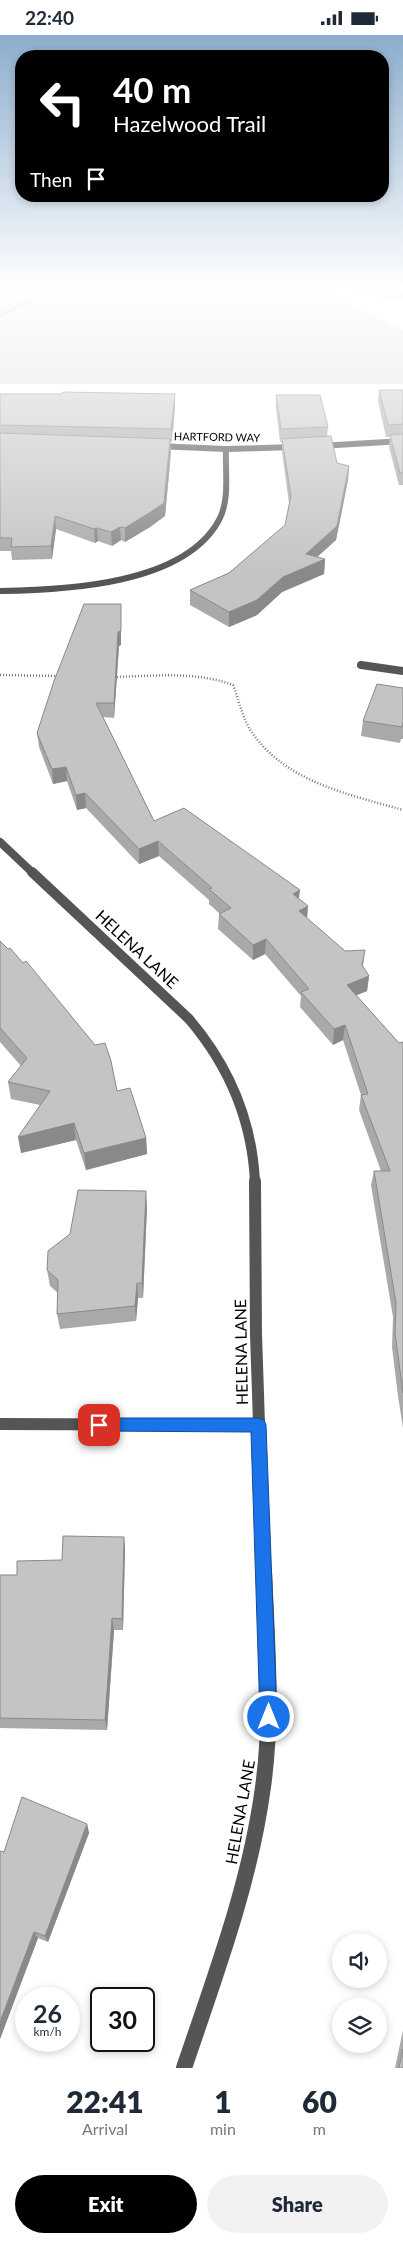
<!DOCTYPE html>
<html lang="en">
<head>
<meta charset="utf-8">
<style>
  :root { --surface:#fff; --page:#f2f2f3; --text:#1f2937; --muted:#747a83; --accent:#000 }
  body { margin:0; font-family:Lato,sans-serif; background:var(--page); color:var(--text); height:100vh; display:flex; flex-direction:column; font-size:19px; white-space:nowrap }
  * { box-sizing:border-box; margin:0 }
  p { font-size:16px; color:var(--muted) }
  .icon { flex:none; width:28px; height:28px; fill:none; stroke:currentColor; stroke-width:2; stroke-linecap:round; stroke-linejoin:round }
  .map { position:relative; height:2033px; overflow:hidden }
  .panel { display:flex; flex-direction:column; background:var(--surface); flex:1 }
  .panel>* { flex:none }
  .guide { position:absolute; left:15px; top:15px; width:374px; height:152px; border-radius:20px; box-shadow:0 2px 8px #0003; background:#000; color:#fff; overflow:hidden }
  .controls { position:absolute; left:332px; top:1898px; display:grid; gap:10px }
  .controls a { display:grid; place-items:center; width:55px; height:55px; border-radius:50%; background:var(--surface); box-shadow:0 2px 8px #0003; font-size:25px }
  .speed { position:absolute; left:15px; top:1952px; display:flex; gap:10px; font-size:25px; font-weight:700; text-align:center }
  .speed>* { display:grid; place-content:center; width:65px; height:65px; border-radius:50%; background:var(--surface); box-shadow:0 2px 8px #0003; line-height:1 }
  .speed small { font-size:12px; font-weight:400 }
  .speed .limit { border:2px solid #111; border-radius:8px; background:#fff; color:#111 }
  .pin { position:absolute; display:grid; place-items:center; width:42px; height:42px; color:#fff; margin:-21px; border-radius:10px; box-shadow:0 2px 8px #0006 }
  .me { position:absolute; width:55px; margin:-28px; rotate:0deg; stroke-linejoin:round; filter:drop-shadow(0 0 4px #0008) }
  .turn { display:flex; align-items:center; gap:18px; height:105px; padding:0 15px; font-size:22px }
  .turn .icon { width:65px; height:65px; stroke-width:2.5 }
  .turn b { display:block; font-size:35px; line-height:42px }
  .then { display:flex; align-items:center; height:48px; padding:0 15px; background:#0003; gap:10px; font-size:19px }
  .eta { display:flex; justify-content:space-evenly; align-items:center; height:85px; text-align:center }
  .eta b { font-size:30px; font-weight:800; line-height:35px }
  .primary-button { display:flex; gap:10px; margin-top:auto; padding:10px 15px }
  .primary-button a { flex:1; height:58px; border-radius:30px; background:var(--accent); color:#fff; font-size:20px; font-weight:800; line-height:58px; text-align:center }
  .primary-button a+a { background:var(--page); color:var(--text) }
  .status { display:flex; justify-content:space-between; align-items:center; height:35px; padding:0 25px; background:var(--surface); direction:ltr }
  .status svg { height:14px; fill:currentColor }
  .map>svg:first-child { display:block }
  .green { fill:#dcdcdc }
  .lines { fill:none; stroke-linecap:round; stroke-linejoin:round }
  .stream { fill:#a3a3a3; fill-rule:evenodd }
  .path { stroke:#777; stroke-width:2.5; stroke-dasharray:1 2; stroke-linecap:butt }
  .service { stroke:#555; stroke-width:8 }
  .minor-far4 { stroke:#555; stroke-width:6 }
  .minor-far3 { stroke:#555; stroke-width:8 }
  .minor-far2 { stroke:#555; stroke-width:10 }
  .minor-far1 { stroke:#555; stroke-width:12 }
  .minor { stroke:#555; stroke-width:16 }
  .wall { fill:#a9a9a9 }
  .shaded-wall { fill:#898989 }
  .building { fill:#c4c4c4; stroke:#898989 }
  .route { fill:#1a73e8; stroke:#114b97 }
  .labels { text-anchor:middle; stroke-width:5; stroke-linejoin:round; paint-order:stroke }
  .far-street-label { font-size:11px; fill:#000; stroke:#fff }
  .near-street-label { font-size:16px; fill:#000; stroke:#fff }
</style>
</head>
<body>
<div class="status"><b>22:40</b><svg viewBox="0 0 49 12"><path d="M0 12V9h3v3zM5 12V6h3v6zM10 12V3h3v9zM15 12V0h3v12zM26 1h20v11H26zM47 4h2v5h-2z"/></svg></div>
<div class="map">
<svg width="403" height="2033" viewBox="0 0 403 2033">
  <rect width="100%" height="100%" fill="#fff"/>
  <path class="green" d="M0,252H326L351,270L403,295V349H0Z"/>
  <g class="lines">
    <path class="stream" d="M51,252H57L0,283V279Z"/>
    <g class="path">
      <path d="M0,640L58,641"/>
      <path d="M114,642C153,641 196,636 233,650C239,665 242,682 251,696C285,747 348,759 403,775"/>
    </g>
    <path class="service" d="M361,630L403,636"/>
    <g class="minor-far4">
      <path d="M157,411L226,414L295,412"/>
      <path d="M319,411L403,406"/>
      <path d="M0,556C65,555 184,550 219,485C230,465 225,436 226,414"/>
    </g>
    <path class="minor-far3" d="M0,807L34,839"/>
    <path class="minor-far2" d="M32,837L189,984C229,1031 252,1084 255,1147"/>
    <g class="minor-far1">
      <path d="M255,1146L256,1299L264,1538"/>
      <path d="M0,1389L258,1390"/>
    </g>
    <path class="minor" d="M184,2033C215,1941 250,1849 263,1752C273,1681 267,1608 264,1536"/>
  </g>
  <g class="wall">
    <path d="M344,252H403L400,265L358,258Z"/>
    <path d="M379,355H403V450H399L389,412L390,402H386L378,366Z"/>
    <path d="M0,359H175V371L172,407H170L171,417L165,481L150,492L125,507L121,505L112,511L98,506L95,508L56,494L52,524L12,525L11,516H0Z"/>
    <path d="M276,360L328,392L327,402L337,428L349,431L348,445L336,505L317,522L325,524L324,539L282,557L257,580L229,592L190,570V555L229,538L285,490L289,468L282,417V407H280L276,373Z"/>
    <path d="M121,569V610L119,611L114,683L103,682L154,786L299,864L307,884L363,932L369,941L367,956L356,960L399,1008L403,1007V1393L398,1361L392,1312L393,1282L371,1150L374,1136H381L359,1075L361,1060L343,1005L333,1010L300,972L301,961L265,919L253,925L218,894L219,879V878L209,869V865L159,821L139,829L86,773L77,775L67,746L53,749L39,712L37,698Z"/>
    <path d="M403,653V704H401L400,708L361,701L363,686Z"/>
    <path d="M0,906L117,1056L146,1103L147,1119L86,1135L76,1105L21,1118L40,1070L11,1064L8,1047L21,1031L0,1007Z"/>
    <path d="M147,1172L143,1263H138L136,1286L60,1294L57,1279L58,1258L50,1251L47,1235Z"/>
    <path d="M124,1502L125,1515L123,1595H114L107,1695L0,1693V1540H17L62,1525Z"/>
    <path d="M87,1789L89,1798L48,1907L38,1903L0,2004L4,1817Z"/>
    <path d="M403,1995V2033H395Z"/>
  </g>
  <g class="shaded-wall">
    <path d="M403,254V263L400,265L401,255Z"/>
    <path d="M175,359V371L172,407L171,394Z"/>
    <path d="M170,404L171,417L165,481L150,492L125,507V493Z"/>
    <path d="M349,431L348,445L336,505L306,532L325,524L324,539L282,557L257,580L229,592V577L306,519Z"/>
    <path d="M55,481L56,494L52,524L51,511Z"/>
    <path d="M120,492L121,505L112,511L111,497Z"/>
    <path d="M97,493L98,506L95,508L94,494Z"/>
    <path d="M121,569V610L119,611L114,683V668L118,597Z"/>
    <path d="M66,732L67,746L53,749L52,734Z"/>
    <path d="M85,758L86,773L77,775L76,760Z"/>
    <path d="M158,806L159,821L139,829V814Z"/>
    <path d="M300,855L298,870L293,859Z"/>
    <path d="M308,871L307,887L299,876Z"/>
    <path d="M266,904L265,919L253,925V910Z"/>
    <path d="M365,915L363,930L360,944L369,941L367,956L345,965L347,950L362,930Z"/>
    <path d="M345,990L343,1005L333,1010L334,994Z"/>
    <path d="M74,1088L76,1105L21,1118L18,1102Z"/>
    <path d="M146,1103L147,1119L86,1135L84,1118Z"/>
    <path d="M146,1156L147,1172L143,1263L142,1248Z"/>
    <path d="M137,1248L138,1263L136,1286L135,1271Z"/>
    <path d="M124,1502L125,1515L123,1595L122,1584Z"/>
    <path d="M112,1583L114,1595L107,1695L105,1685Z"/>
    <path d="M87,1789L89,1798L48,1907L45,1901Z"/>
    <path d="M34,1897L38,1903L0,2004V1987Z"/>
  </g>
  <g class="building">
    <path d="M387,252H403V254L401,255Z"/>
    <path d="M379,355H403V389L388,390Z"/>
    <path d="M63,357L175,359L171,394L0,390V359H62Z"/>
    <path d="M276,360H320L328,392L281,394Z"/>
    <path d="M0,398L170,404L164,468L149,478L125,493L120,492L111,497L97,493L94,494L55,481L51,511L11,512L12,503H0Z"/>
    <path d="M403,399V438H400L390,400Z"/>
    <path d="M331,401L337,428L349,431L337,491L306,519L325,524L283,542L257,565L229,577L190,555L229,538L285,490L291,461L282,404Z"/>
    <path d="M84,569H121V596L118,597L114,668H96L154,786L184,773L300,855L293,859L308,871L299,876L345,916L365,915L362,930L369,941L347,950L399,1008L403,1007V1358L395,1298L396,1268L374,1136H390L361,1060L368,1059L345,990L334,994L301,957L309,954L266,904L253,910L219,879L231,873L209,854L212,853L158,806L139,814L85,758L76,760L66,732L52,734L37,698L54,646Z"/>
    <path d="M377,649L403,653V688L402,692L363,686Z"/>
    <path d="M0,906L8,914L10,913L23,928L26,926L95,1010L105,1008L111,1026L117,1056L130,1053L146,1103L84,1118L74,1088L18,1102L50,1056L8,1047L27,1023L0,993Z"/>
    <path d="M78,1155L146,1156L142,1248H137L135,1271L57,1279L58,1245L47,1235L48,1216L70,1199Z"/>
    <path d="M63,1501L124,1502L122,1584L112,1583L105,1685L0,1683V1540H17V1526L62,1525Z"/>
    <path d="M22,1762L87,1789L45,1901L34,1897L0,1987V1816L4,1817Z"/>
    <path d="M403,2014V2033H399Z"/>
  </g>
  <linearGradient id="sky" x2="0" y2="1"><stop stop-color="#8cadcc"/><stop offset="0.47" stop-color="#fff"/><stop offset="1" stop-color="#fff" stop-opacity="0"/></linearGradient>
  <rect width="403" height="537" fill="url(#sky)"/>
  <path class="route" d="M99,1383H258L264,1385L266,1390L277,1682L275,1688L269,1691L263,1688L260,1682L251,1397L99,1396L94,1394L92,1390L94,1385Z"/>
  <g class="labels">
    <g class="far-street-label">
      <text transform="translate(217 402) rotate(1)" y="4">HARTFORD WAY</text>
    </g>
    <g class="near-street-label">
      <text transform="translate(137 914) rotate(43)" y="6">HELENA LANE</text>
      <text transform="translate(241 1317) rotate(-91)" y="6">HELENA LANE</text>
      <text transform="translate(240 1777) rotate(-80)" y="6">HELENA LANE</text>
    </g>
  </g>
</svg>
<div class="controls">
<a><svg class="icon" aria-label="sound" viewBox="0 0 24 24"><path d="M4 9h4l5-4v14l-5-4H4zM17 9q2 3 0 6"/></svg></a>
<a><svg class="icon" aria-label="layers" viewBox="0 0 24 24"><path d="M12 4l9 5-9 5-9-5zM3 14l9 5 9-5"/></svg></a>
</div>
<div class="speed"><div>26<small>km/h</small></div><div class="limit">30</div></div>
<div class="pin" style="left:99px;top:1390px;background:#d93025"><svg class="icon" aria-label="arrive" viewBox="0 0 24 24"><path d="M6 21V4h12l-3 4 3 4H6"/></svg></div>
<svg class="me" style="left:269px;top:1682px" viewBox="-20 -20 40 40"><circle r="17" fill="#1a73e8" stroke="#fff" stroke-width="3"/><path d="M0-11L8 9 0 5-8 9z" fill="#fff"/></svg>
<div class="guide">
<div class="turn"><svg class="icon" aria-label="left" viewBox="0 0 24 24"><path d="M17 20v-9H6M10 6l-5 5 5 5"/></svg><div><b>40 m</b>Hazelwood Trail</div></div>
<div class="then">Then<svg class="icon" aria-label="arrive" viewBox="0 0 24 24"><path d="M6 21V4h12l-3 4 3 4H6"/></svg></div>
</div>
</div>
<section class="panel">
<div class="eta">
<div><b>22:41</b><p>Arrival</p></div>
<div><b>1</b><p>min</p></div>
<div><b>60</b><p>m</p></div>
</div>
<div class="primary-button"><a>Exit</a><a>Share</a></div>
</section>
</body>
</html>
